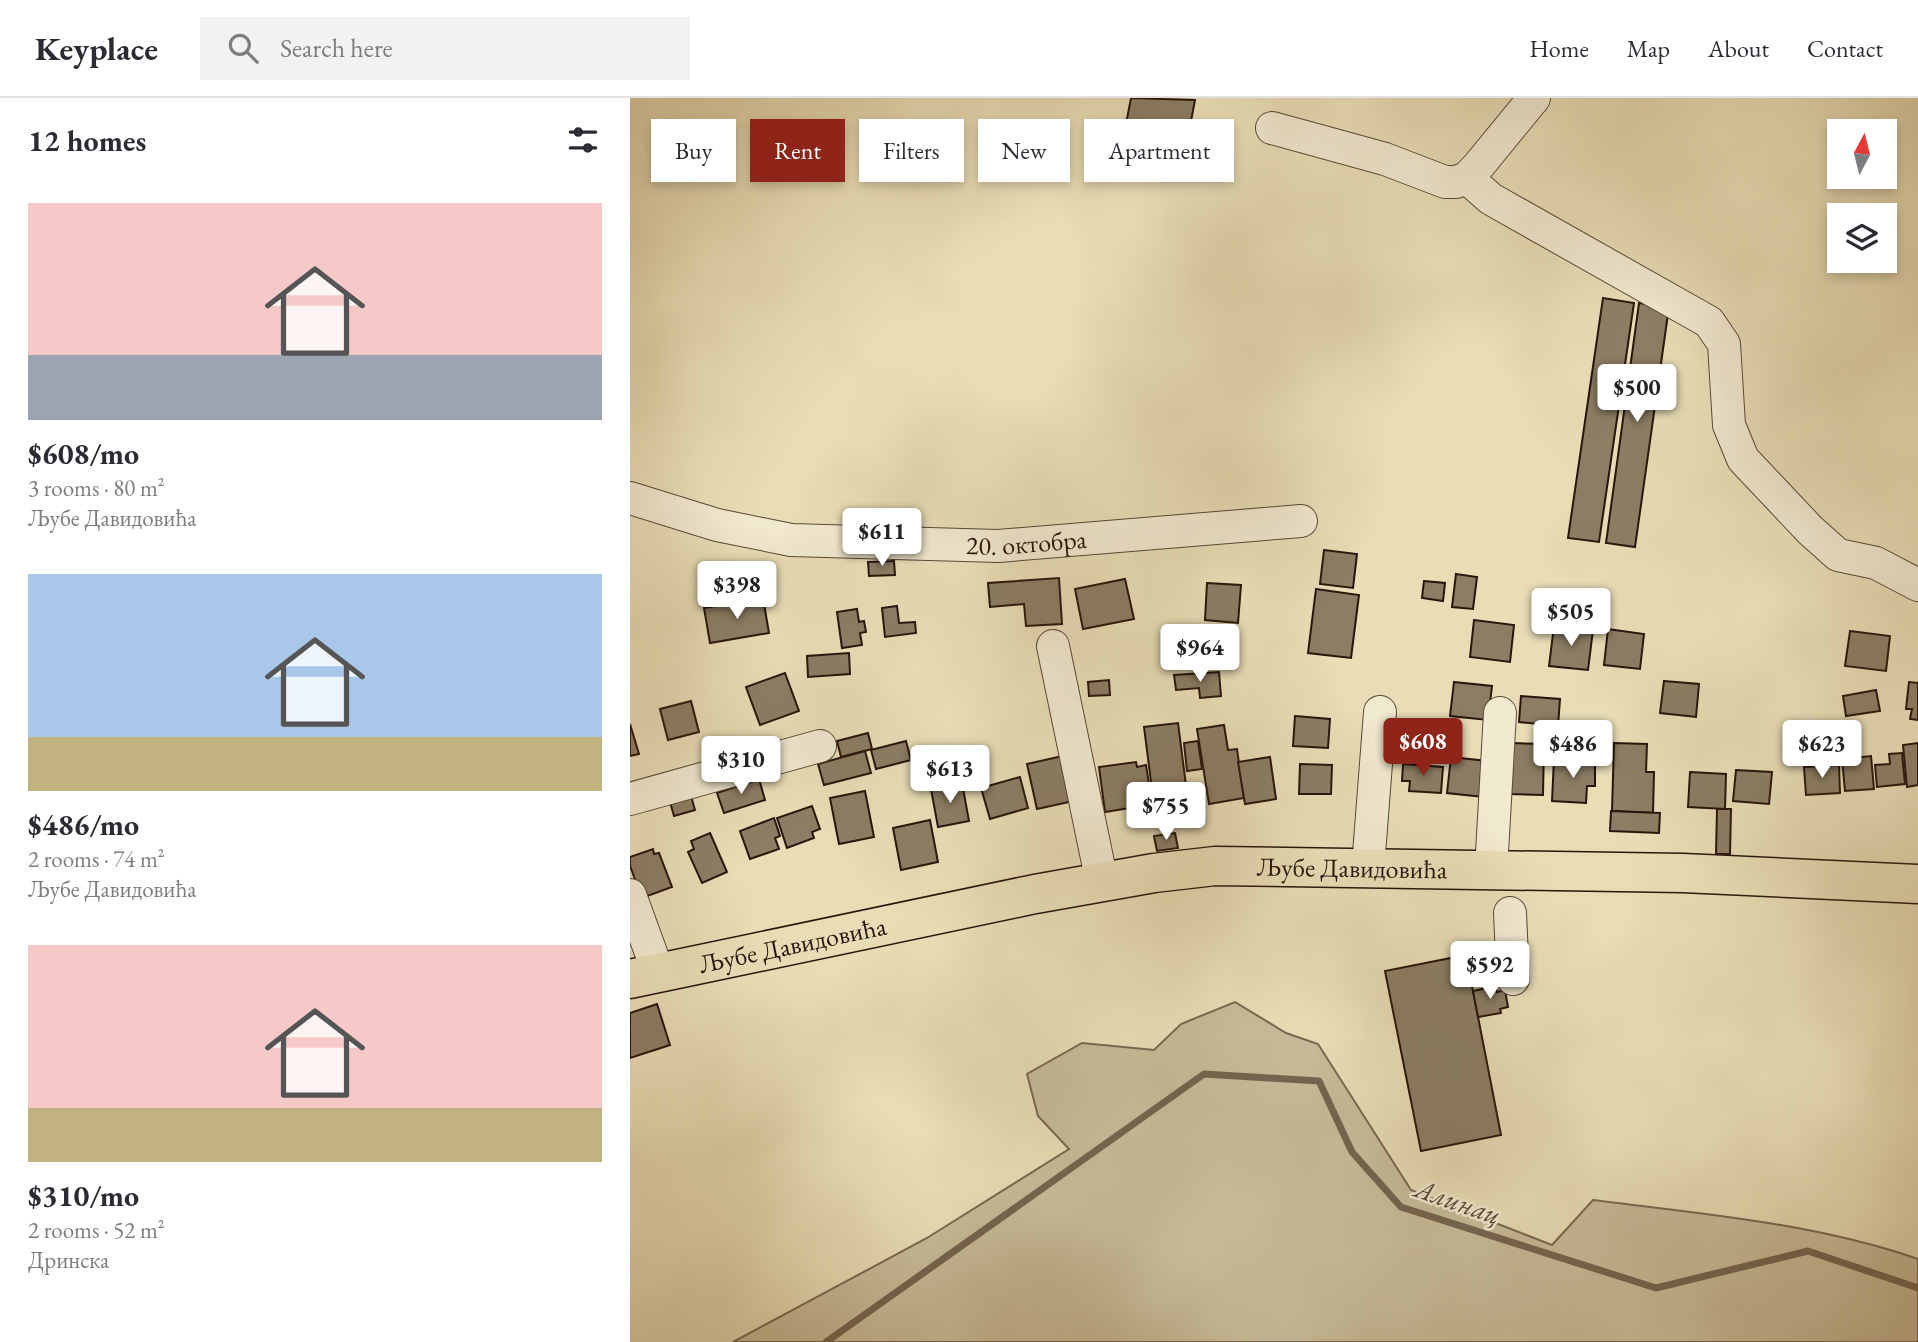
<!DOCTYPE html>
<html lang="en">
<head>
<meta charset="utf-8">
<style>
  :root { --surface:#fff; --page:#f2f2f3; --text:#2b2b33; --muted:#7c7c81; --line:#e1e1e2; --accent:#8f2418 }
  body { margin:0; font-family:"EB Garamond",serif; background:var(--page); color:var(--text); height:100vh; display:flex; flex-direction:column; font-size:26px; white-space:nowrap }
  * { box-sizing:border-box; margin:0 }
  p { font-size:23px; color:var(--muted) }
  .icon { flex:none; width:38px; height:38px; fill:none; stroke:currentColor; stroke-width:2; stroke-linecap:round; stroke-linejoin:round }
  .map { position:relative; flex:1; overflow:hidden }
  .panel { display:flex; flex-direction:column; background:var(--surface); width:630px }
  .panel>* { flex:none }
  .hud { position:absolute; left:21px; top:21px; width:665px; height:63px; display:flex; gap:14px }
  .needle { width:46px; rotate:7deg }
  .fabs { position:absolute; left:1197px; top:21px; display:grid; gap:14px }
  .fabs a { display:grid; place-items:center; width:70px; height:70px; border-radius:0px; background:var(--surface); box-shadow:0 4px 10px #0003; font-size:35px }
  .price { position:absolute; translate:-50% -60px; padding:0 16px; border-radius:7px; background:#fff; color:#222; font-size:23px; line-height:46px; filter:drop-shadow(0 2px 4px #0008) }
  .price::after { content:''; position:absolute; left:50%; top:42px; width:21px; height:16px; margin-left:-10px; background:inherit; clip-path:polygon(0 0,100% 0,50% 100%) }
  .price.current { background:var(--accent); color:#fff }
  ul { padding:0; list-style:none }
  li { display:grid; align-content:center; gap:14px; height:371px; padding:0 28px }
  li span { display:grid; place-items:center; height:217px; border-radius:0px; color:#555 }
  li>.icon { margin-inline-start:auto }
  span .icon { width:126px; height:126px; fill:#fffc; stroke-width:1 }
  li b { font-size:30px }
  h2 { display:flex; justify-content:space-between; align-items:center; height:84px; padding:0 28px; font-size:30px }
  .pill { padding:0 24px; border-radius:0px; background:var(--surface); box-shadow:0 4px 10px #0003; font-size:24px; line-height:63px }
  .pill.current { background:var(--accent); color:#fff }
  header { display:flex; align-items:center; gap:42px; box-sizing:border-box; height:98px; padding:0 35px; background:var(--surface); border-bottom:2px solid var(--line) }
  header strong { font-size:33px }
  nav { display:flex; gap:38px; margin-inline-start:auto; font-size:24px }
  .search { width:490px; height:63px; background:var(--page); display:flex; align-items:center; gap:18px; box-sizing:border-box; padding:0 24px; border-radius:0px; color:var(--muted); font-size:26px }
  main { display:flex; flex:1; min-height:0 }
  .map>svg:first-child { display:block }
  .green { fill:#c8bb99; stroke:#786852; stroke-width:2 }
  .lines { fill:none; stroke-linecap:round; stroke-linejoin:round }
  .stream { stroke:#74644f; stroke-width:7 }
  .building { fill:#8c7d64; stroke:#28150b; stroke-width:2 }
  .minor-casing { stroke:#584736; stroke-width:34 }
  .major-casing { stroke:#28150b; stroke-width:41 }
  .minor { stroke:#f1e9d0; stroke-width:32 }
  .major { stroke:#e9ddb6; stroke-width:38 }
  .labels { text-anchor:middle; stroke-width:5; stroke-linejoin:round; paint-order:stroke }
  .street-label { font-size:26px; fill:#28150b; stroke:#f1e9d0 }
  .water-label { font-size:28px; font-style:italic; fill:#5b4a38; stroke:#f1e9d0 }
</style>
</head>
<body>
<header>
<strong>Keyplace</strong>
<div class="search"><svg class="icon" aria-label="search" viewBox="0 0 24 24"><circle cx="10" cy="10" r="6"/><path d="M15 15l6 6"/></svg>Search here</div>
<nav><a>Home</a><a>Map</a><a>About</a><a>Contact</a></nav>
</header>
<main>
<section class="panel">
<h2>12 homes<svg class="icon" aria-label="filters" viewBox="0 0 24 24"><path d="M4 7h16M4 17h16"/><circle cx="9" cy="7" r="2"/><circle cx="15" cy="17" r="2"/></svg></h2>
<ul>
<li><span style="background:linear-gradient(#f6c9c9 70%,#9aa5b1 0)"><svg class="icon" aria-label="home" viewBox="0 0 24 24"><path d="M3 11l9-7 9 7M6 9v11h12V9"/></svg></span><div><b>$608/mo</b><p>3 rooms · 80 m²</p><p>Љубе Давидовића</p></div></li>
<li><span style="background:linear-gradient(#a9c7e8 75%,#c2b280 0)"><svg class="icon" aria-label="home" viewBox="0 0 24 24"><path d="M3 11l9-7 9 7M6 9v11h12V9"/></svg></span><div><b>$486/mo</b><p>2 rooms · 74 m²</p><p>Љубе Давидовића</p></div></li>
<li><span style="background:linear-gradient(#f6c9c9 75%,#c2b280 0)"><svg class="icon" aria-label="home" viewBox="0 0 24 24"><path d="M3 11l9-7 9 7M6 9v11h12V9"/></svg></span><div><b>$310/mo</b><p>2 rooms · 52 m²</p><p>Дринска</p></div></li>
</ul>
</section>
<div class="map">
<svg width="1288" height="1244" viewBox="0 0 1288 1244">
  <rect width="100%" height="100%" fill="#e9ddb6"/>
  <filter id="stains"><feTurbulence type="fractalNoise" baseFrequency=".00286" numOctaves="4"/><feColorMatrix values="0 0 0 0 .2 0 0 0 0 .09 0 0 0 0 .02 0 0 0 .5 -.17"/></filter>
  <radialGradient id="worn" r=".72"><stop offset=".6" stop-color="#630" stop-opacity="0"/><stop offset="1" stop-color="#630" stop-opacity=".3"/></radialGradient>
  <!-- green -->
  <path class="green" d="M605 904 656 935 688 946 781 1092 922 1147 963 1102C1072 1116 1184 1125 1288 1161V1244H103L297 1140 439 1051 408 1018 397 976 452 945 524 952 551 926Z"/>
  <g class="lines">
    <!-- stream -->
    <polyline class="stream" points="196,1244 574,976 689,983 722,1054 771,1109 1026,1190 1178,1153 1288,1190"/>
  </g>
  <!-- building -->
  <g class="building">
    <polygon points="501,0 565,2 558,39 496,26"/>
    <polygon points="973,200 1004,205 969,444 938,440"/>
    <polygon points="1009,205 1039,209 1005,449 976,445"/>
    <polygon points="694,452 727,456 723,490 690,486"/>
    <polygon points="264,463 265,477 239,478 238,464"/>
    <polygon points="826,476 847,479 843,511 822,509"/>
    <polygon points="429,480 432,526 396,528 394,506 360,509 358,485"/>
    <polygon points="495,481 504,521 453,531 445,491"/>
    <polygon points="794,483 815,485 813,503 792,500"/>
    <polygon points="577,485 611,487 608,525 575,522"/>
    <polygon points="686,491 729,497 721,560 678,555"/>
    <polygon points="133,500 139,535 80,545 74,510"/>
    <polygon points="267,508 269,525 285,524 286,535 255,539 252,510"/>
    <polygon points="227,511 229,524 234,523 236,534 230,535 232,547 212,550 207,514"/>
    <polygon points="844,522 884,527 880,564 840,559"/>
    <polygon points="924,528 963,532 958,572 919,568"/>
    <polygon points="978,531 1014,536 1010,571 974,567"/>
    <polygon points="1220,533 1260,538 1256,573 1215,568"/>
    <polygon points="219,555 220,576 178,579 177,558"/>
    <polygon points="589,574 591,598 570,600 569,590 546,592 544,577"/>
    <polygon points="155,575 169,613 130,627 116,589"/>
    <polygon points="479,582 480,597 459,598 458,584"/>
    <polygon points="1034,583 1069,586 1066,619 1030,615"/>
    <polygon points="824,584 862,588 858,622 820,618"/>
    <polygon points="1279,584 1288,585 1288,622 1280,621 1282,611 1276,611"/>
    <polygon points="1246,592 1250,613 1216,618 1213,598"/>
    <polygon points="891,598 930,601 928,628 889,624"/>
    <polygon points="61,603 69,634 38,642 30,611"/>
    <polygon points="665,618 700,621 698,650 663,648"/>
    <polygon points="548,625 558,703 524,707 514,629"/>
    <polygon points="0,626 9,656 0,658"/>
    <polygon points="594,627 598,652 607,651 614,700 579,706 567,631"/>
    <polygon points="782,630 805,632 804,654 780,652"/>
    <polygon points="238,635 242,651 211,659 207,643"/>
    <polygon points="276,643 281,662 246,671 241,652"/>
    <polygon points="568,643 572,671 557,673 554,645"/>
    <polygon points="880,645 914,646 913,697 879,696"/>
    <polygon points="984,645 1017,646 1016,674 1024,674 1023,715 982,713"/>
    <polygon points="1288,645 1288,687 1277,689 1273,647"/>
    <polygon points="235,653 241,675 194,687 188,666"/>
    <polygon points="1272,655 1275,686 1247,689 1245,667 1260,666 1259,656"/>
    <polygon points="437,657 448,702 407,711 397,666"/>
    <polygon points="1241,658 1244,691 1215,693 1212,661"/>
    <polygon points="640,659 646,701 615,706 608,664"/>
    <polygon points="821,659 857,663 853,699 817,695"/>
    <polygon points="924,661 965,662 965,688 957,688 956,705 922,703"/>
    <polygon points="506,664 507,669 516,667 520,692 510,693 512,708 475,714 469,669"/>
    <polygon points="670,666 702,667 701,696 669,696"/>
    <polygon points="773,666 813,669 811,695 779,693 780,683 772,683"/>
    <polygon points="1209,667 1210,695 1176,697 1174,669"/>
    <polygon points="1106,672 1142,674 1139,706 1103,703"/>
    <polygon points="1060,674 1096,676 1095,711 1058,709"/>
    <polygon points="390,679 398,710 360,721 351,690"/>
    <polygon points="129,681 135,702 94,715 87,695"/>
    <polygon points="332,685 339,723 308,729 301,691"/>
    <polygon points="235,693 244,739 209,746 200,700"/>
    <polygon points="61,698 65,712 44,718 40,704"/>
    <polygon points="182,708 190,731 182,734 184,740 157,750 147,720"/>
    <polygon points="1087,711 1101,711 1100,756 1086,756"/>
    <polygon points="981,713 1030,715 1029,735 980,733"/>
    <polygon points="144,720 150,738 145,740 149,751 120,761 110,733"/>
    <polygon points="300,722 308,764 271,772 263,730"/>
    <polygon points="80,735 97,774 72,785 58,754 64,751 61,743"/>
    <polygon points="545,735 548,750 527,753 524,738"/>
    <polygon points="23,751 24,756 29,755 42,789 12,800 0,768 0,759"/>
    <polygon points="836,857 871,1037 791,1053 755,873"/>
    <polygon points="866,888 867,894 875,892 878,909 870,911 871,915 848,919 843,893"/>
    <polygon points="27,906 40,947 0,960 0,915"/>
  </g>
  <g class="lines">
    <!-- minor casing -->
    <g class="minor-casing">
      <g id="minor">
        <polyline points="642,30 755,61 815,84 826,84 837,80 850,66 904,0"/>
        <polyline points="837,80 861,101 1079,224 1094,246 1099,327 1113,361 1180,432 1208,457 1246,465 1288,487"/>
        <path id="s1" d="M0 400 87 427 161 442 368 448 671 423"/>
        <polyline points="423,548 472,784"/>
        <polyline points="0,701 190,648"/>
        <polyline points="738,769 750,614"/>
        <polyline points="861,772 870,615"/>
        <polyline points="0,797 28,874"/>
        <polyline points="880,815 883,881"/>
      </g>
    </g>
    <!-- major casing -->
    <g class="major-casing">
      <g id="major">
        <path id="s2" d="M0 881 405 796 524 775 585 768 1053 775 1288 786"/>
      </g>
    </g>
    <!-- minor -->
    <use href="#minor" class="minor"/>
    <!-- major -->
    <use href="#major" class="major"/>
  </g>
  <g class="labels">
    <!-- street labels -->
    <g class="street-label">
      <text dy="9" stroke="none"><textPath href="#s1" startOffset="402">20. октобра</textPath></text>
      <text dy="9" stroke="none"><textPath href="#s2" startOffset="733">Љубе Давидовића</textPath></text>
      <text dy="9" stroke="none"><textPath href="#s2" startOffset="166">Љубе Давидовића</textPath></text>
    </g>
    <!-- water labels -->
    <g class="water-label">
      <text transform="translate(828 1103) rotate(19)" y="10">Алинац</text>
    </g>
  </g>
  <rect width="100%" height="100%" filter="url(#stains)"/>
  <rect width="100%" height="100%" fill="url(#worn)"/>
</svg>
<div class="fabs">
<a><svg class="needle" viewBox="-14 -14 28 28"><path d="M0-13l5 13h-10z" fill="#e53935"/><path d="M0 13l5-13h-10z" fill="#7c7c81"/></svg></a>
<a><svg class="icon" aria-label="layers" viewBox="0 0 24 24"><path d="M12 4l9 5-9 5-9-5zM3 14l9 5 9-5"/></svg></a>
</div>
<b class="price" style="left:1007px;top:326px">$500</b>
<b class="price" style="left:252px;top:470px">$611</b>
<b class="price" style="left:107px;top:523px">$398</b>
<b class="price" style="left:941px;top:550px">$505</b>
<b class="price" style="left:570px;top:586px">$964</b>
<b class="price current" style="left:793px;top:680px">$608</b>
<b class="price" style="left:943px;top:682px">$486</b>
<b class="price" style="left:1192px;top:682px">$623</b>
<b class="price" style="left:111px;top:698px">$310</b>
<b class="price" style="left:320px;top:707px">$613</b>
<b class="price" style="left:536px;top:744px">$755</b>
<b class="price" style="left:860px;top:903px">$592</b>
<div class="hud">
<a class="pill">Buy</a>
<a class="pill current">Rent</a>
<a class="pill">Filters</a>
<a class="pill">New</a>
<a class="pill">Apartment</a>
</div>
</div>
</main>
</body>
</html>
